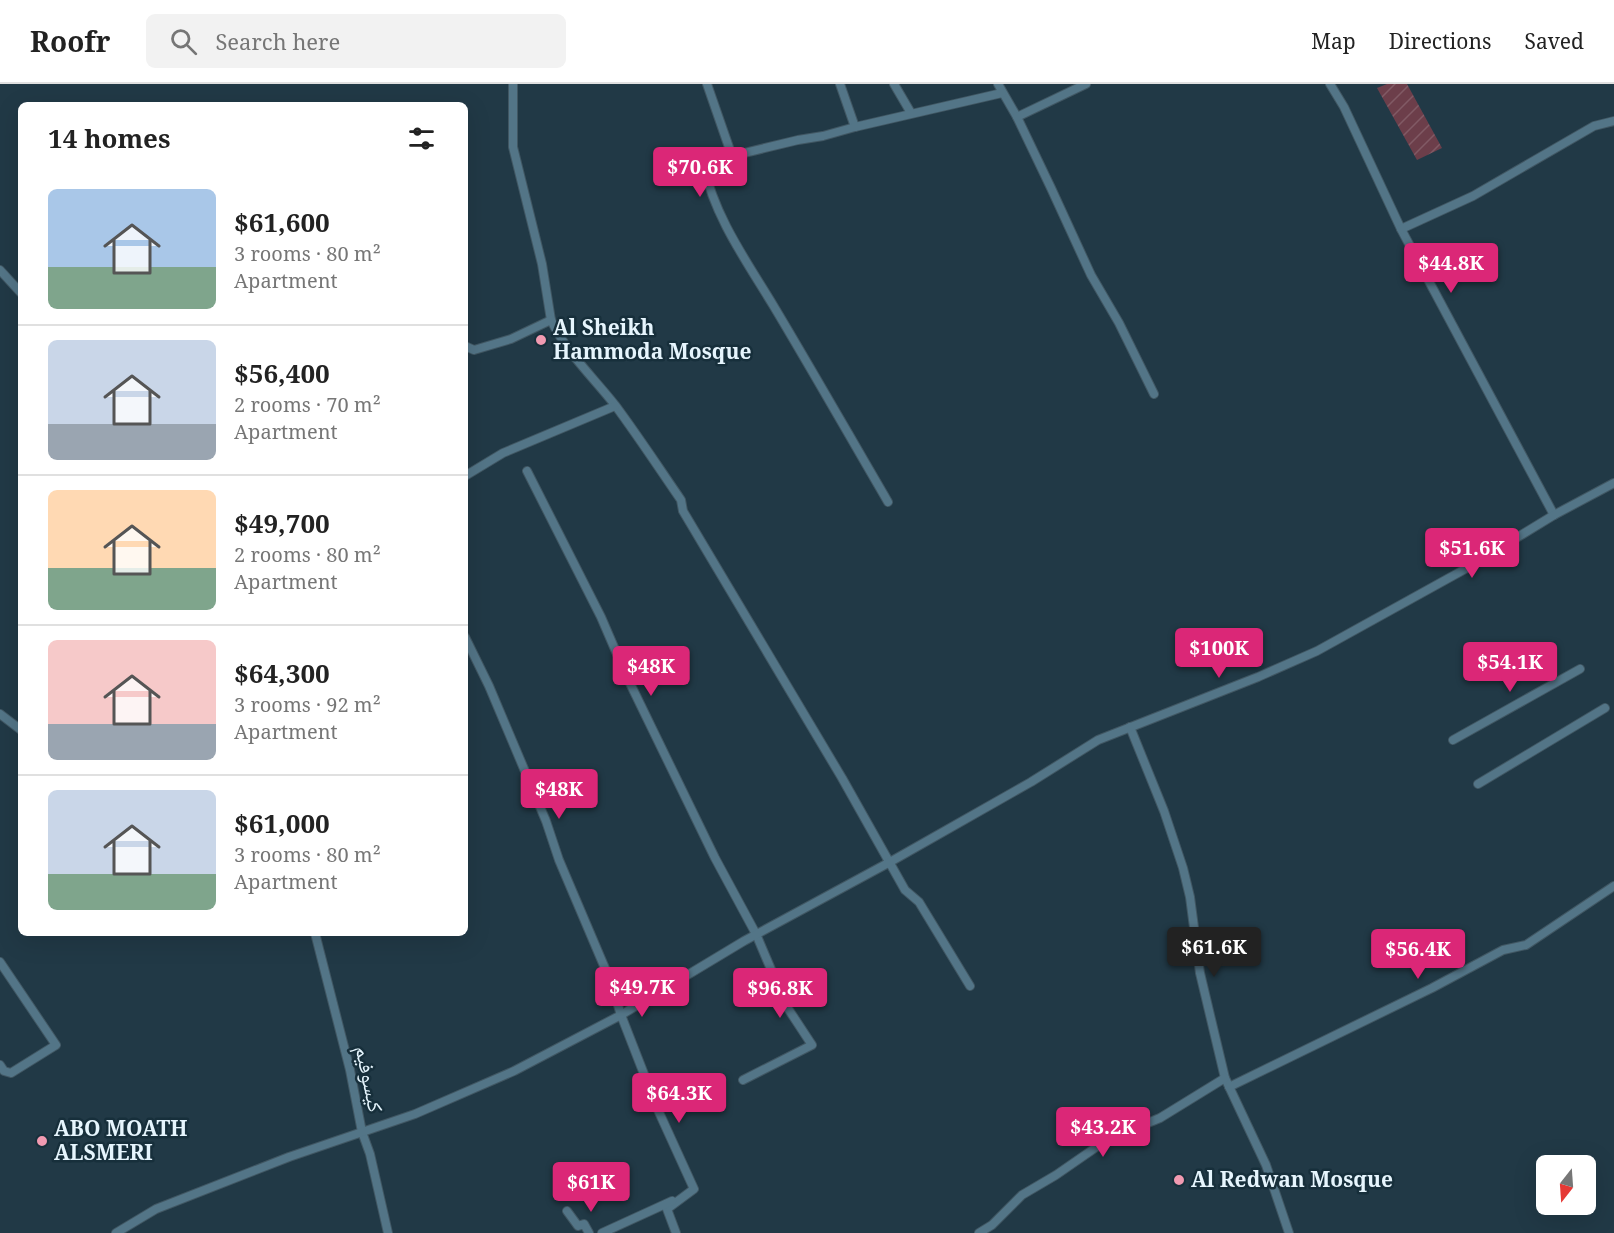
<!DOCTYPE html>
<html lang="en">
<head>
<meta charset="utf-8">
<style>
  :root { --surface:#fff; --page:#f2f2f2; --text:#222; --muted:#767676; --line:#e0e0e0; --accent:#db2777 }
  body { margin:0; font-family:"Noto Serif","Noto Naskh Arabic",serif; background:var(--page); color:var(--text); height:100vh; display:flex; flex-direction:column; font-size:22px; white-space:nowrap }
  * { box-sizing:border-box; margin:0 }
  p { font-size:20px; color:var(--muted) }
  .icon { flex:none; width:33px; height:33px; fill:none; stroke:currentColor; stroke-width:2; stroke-linecap:round; stroke-linejoin:round }
  .map { position:relative; flex:1; overflow:hidden }
  .side { position:absolute; left:18px; top:18px; width:450px; height:834px; display:flex; flex-direction:column; background:var(--surface); border-radius:9px; box-shadow:0 6px 24px #0002 }
  .side>* { flex:none }
  .needle { width:39px; rotate:197deg }
  .controls { position:absolute; left:1536px; top:1071px; display:grid; gap:12px }
  .controls a { display:grid; place-items:center; width:60px; height:60px; border-radius:9px; background:var(--surface); box-shadow:0 6px 24px #0002; font-size:30px }
  .price { position:absolute; translate:-50% -51px; padding:0 14px; border-radius:6px; background:var(--accent); color:#fff; font-size:20px; line-height:39px; filter:drop-shadow(0 2px 3px #0008) }
  .price::after { content:''; position:absolute; left:50%; top:36px; width:18px; height:14px; margin-left:-9px; background:inherit; clip-path:polygon(0 0,100% 0,50% 100%) }
  .price.current { background:#222; color:#fff }
  ul { padding:0; list-style:none }
  li { display:flex; align-items:center; gap:18px; height:150px; padding:0 30px }
  li+li { border-top:2px solid var(--line) }
  li span { display:grid; place-items:center; flex:none; width:168px; height:120px; border-radius:9px; color:#555 }
  li>.icon { margin-inline-start:auto }
  span .icon { width:72px; height:72px; fill:#fffc; stroke-width:1 }
  li b { font-size:26px }
  h2 { display:flex; justify-content:space-between; align-items:center; height:72px; padding:0 30px; font-size:26px }
  header { display:flex; align-items:center; gap:36px; box-sizing:border-box; height:84px; padding:0 30px; background:var(--surface); border-bottom:2px solid var(--line) }
  header strong { font-size:28px }
  nav { display:flex; gap:33px; margin-inline-start:auto; font-size:21px }
  .search { width:420px; height:54px; background:var(--page); display:flex; align-items:center; gap:15px; box-sizing:border-box; padding:0 21px; border-radius:9px; color:var(--muted); font-size:22px }
  .map>svg:first-child { display:block }
  .garden { fill:url(#garden-furrows) }
  .lines { fill:none; stroke-linecap:round; stroke-linejoin:round }
  .minor-casing { stroke:#415763; stroke-width:10 }
  .minor { stroke:#537587; stroke-width:8 }
  .poi-dot { fill:#f19ab1; stroke:#172f3b; stroke-width:2 }
  .labels { text-anchor:middle; stroke-width:5; stroke-linejoin:round; paint-order:stroke }
  .poi-label { font-size:21px; font-weight:bold; fill:#e6f5fd; stroke:#172f3b; text-anchor:start }
  .street-label { font-size:21px; fill:#e6f5fd; stroke:#172f3b }
</style>
</head>
<body>
<header>
<strong>Roofr</strong>
<div class="search"><svg class="icon" aria-label="search" viewBox="0 0 24 24"><circle cx="10" cy="10" r="6"/><path d="M15 15l6 6"/></svg>Search here</div>
<nav><a>Map</a><a>Directions</a><a>Saved</a></nav>
</header>
<div class="map">
<svg width="1614" height="1149" viewBox="0 0 1614 1149">
  <defs>
    <pattern id="garden-furrows" width="10" height="10" patternUnits="userSpaceOnUse" patternTransform="scale(1.5)"><rect width="10" height="10" fill="#6c3e4a"/><path d="M-1 1l2-2M0 10L10 0M9 11l2-2" fill="none" stroke="#815a65"/></pattern>
  </defs>
  <rect width="100%" height="100%" fill="#213946"/>
  <!-- garden -->
  <polygon class="garden" points="1387,0 1407,0 1442,64 1417,76 1377,4"/>
  <g class="lines">
    <!-- minor casing -->
    <g class="minor-casing">
      <g id="minor">
        <path d="M513 0V63L542 180 551 236C566 268 593 293 615 321 638 352 659 384 681 416L683 427 842 694 905 806 919 818 970 902"/>
        <polyline points="707,0 732,72"/>
        <polyline points="840,0 855,43"/>
        <polyline points="894,0 911,29"/>
        <polyline points="998,0 1017,33 1051,104 1091,191 1119,239 1154,310"/>
        <polyline points="1330,0 1344,23 1401,145 1554,431"/>
        <polyline points="1017,33 1086,0"/>
        <polyline points="1401,145 1473,112 1594,42 1614,37"/>
        <polyline points="0,186 21,209"/>
        <polyline points="465,262 474,266 511,255 551,236"/>
        <polyline points="527,387 601,533 626,591 715,774 756,850 787,923 812,961 743,996"/>
        <polyline points="465,392 503,369 615,322"/>
        <path d="M888 418C850 353 812 286 773 221 747 178 714 132 704 82L732 72 798 56 823 52 855 43 1002 9"/>
        <polyline points="465,553 489,602 546,737 559,776 610,896 621,931 658,1026 694,1105 667,1125 676,1149"/>
        <polyline points="0,630 21,646"/>
        <polyline points="1130,643 1164,727 1183,784 1190,813 1200,889 1225,994 1266,1081 1289,1149"/>
        <polyline points="1453,656 1580,585"/>
        <polyline points="1478,700 1605,624"/>
        <polyline points="315,849 350,986 362,1048 370,1070 388,1149"/>
        <polyline points="0,878 56,961 11,989 4,987 0,981"/>
        <polyline points="1229,1003 1432,904 1503,866 1526,861 1614,802"/>
        <polyline points="567,1127 578,1142 584,1140 589,1149"/>
        <polyline points="116,1149 156,1125 289,1073 415,1030 514,987 621,931 744,857 890,778 1031,698 1098,656 1258,593 1317,567 1467,484 1554,431 1614,399"/>
        <polyline points="602,1149 672,1117"/>
        <polyline points="979,1149 992,1141 1022,1111 1056,1091 1108,1055 1160,1034 1225,994"/>
      </g>
    </g>
    <!-- minor -->
    <use href="#minor" class="minor"/>
  </g>
  <!-- markers -->
  <g class="poi-dot">
    <circle cx="541" cy="256" r="6"/>
    <circle cx="42" cy="1057" r="6"/>
    <circle cx="1179" cy="1096" r="6"/>
  </g>
  <g class="labels">
    <!-- poi labels -->
    <g class="poi-label">
      <text x="553" y="251">Al Sheikh<tspan x="553" dy="24">Hammoda Mosque</tspan></text>
      <text x="54" y="1052">ABO MOATH<tspan x="54" dy="24">ALSMERI</tspan></text>
      <text x="1191" y="1103">Al Redwan Mosque</text>
    </g>
    <!-- street labels -->
    <g class="street-label">
      <text transform="translate(369 995) rotate(78)" y="7">كيسوفيم</text>
    </g>
  </g>
</svg>
<div class="controls">
<a><svg class="needle" viewBox="-14 -14 28 28"><path d="M0-13l5 13h-10z" fill="#e53935"/><path d="M0 13l5-13h-10z" fill="#767676"/></svg></a>
</div>
<b class="price" style="left:700px;top:114px">$70.6K</b>
<b class="price" style="left:1451px;top:210px">$44.8K</b>
<b class="price" style="left:1472px;top:495px">$51.6K</b>
<b class="price" style="left:1219px;top:595px">$100K</b>
<b class="price" style="left:1510px;top:609px">$54.1K</b>
<b class="price" style="left:651px;top:613px">$48K</b>
<b class="price" style="left:559px;top:736px">$48K</b>
<b class="price current" style="left:1214px;top:894px">$61.6K</b>
<b class="price" style="left:1418px;top:896px">$56.4K</b>
<b class="price" style="left:642px;top:934px">$49.7K</b>
<b class="price" style="left:780px;top:935px">$96.8K</b>
<b class="price" style="left:679px;top:1040px">$64.3K</b>
<b class="price" style="left:1103px;top:1074px">$43.2K</b>
<b class="price" style="left:591px;top:1129px">$61K</b>
<section class="side">
<h2>14 homes<svg class="icon" aria-label="filters" viewBox="0 0 24 24"><path d="M4 7h16M4 17h16"/><circle cx="9" cy="7" r="2"/><circle cx="15" cy="17" r="2"/></svg></h2>
<ul>
<li><span style="background:linear-gradient(#a9c7e8 65%,#7fa58c 0)"><svg class="icon" aria-label="home" viewBox="0 0 24 24"><path d="M3 11l9-7 9 7M6 9v11h12V9"/></svg></span><div><b>$61,600</b><p>3 rooms · 80 m²</p><p>Apartment</p></div></li>
<li><span style="background:linear-gradient(#c9d6e8 70%,#9aa5b1 0)"><svg class="icon" aria-label="home" viewBox="0 0 24 24"><path d="M3 11l9-7 9 7M6 9v11h12V9"/></svg></span><div><b>$56,400</b><p>2 rooms · 70 m²</p><p>Apartment</p></div></li>
<li><span style="background:linear-gradient(#ffd9b3 65%,#7fa58c 0)"><svg class="icon" aria-label="home" viewBox="0 0 24 24"><path d="M3 11l9-7 9 7M6 9v11h12V9"/></svg></span><div><b>$49,700</b><p>2 rooms · 80 m²</p><p>Apartment</p></div></li>
<li><span style="background:linear-gradient(#f6c9c9 70%,#9aa5b1 0)"><svg class="icon" aria-label="home" viewBox="0 0 24 24"><path d="M3 11l9-7 9 7M6 9v11h12V9"/></svg></span><div><b>$64,300</b><p>3 rooms · 92 m²</p><p>Apartment</p></div></li>
<li><span style="background:linear-gradient(#c9d6e8 70%,#7fa58c 0)"><svg class="icon" aria-label="home" viewBox="0 0 24 24"><path d="M3 11l9-7 9 7M6 9v11h12V9"/></svg></span><div><b>$61,000</b><p>3 rooms · 80 m²</p><p>Apartment</p></div></li>
</ul>
</section>
</div>
</body>
</html>
